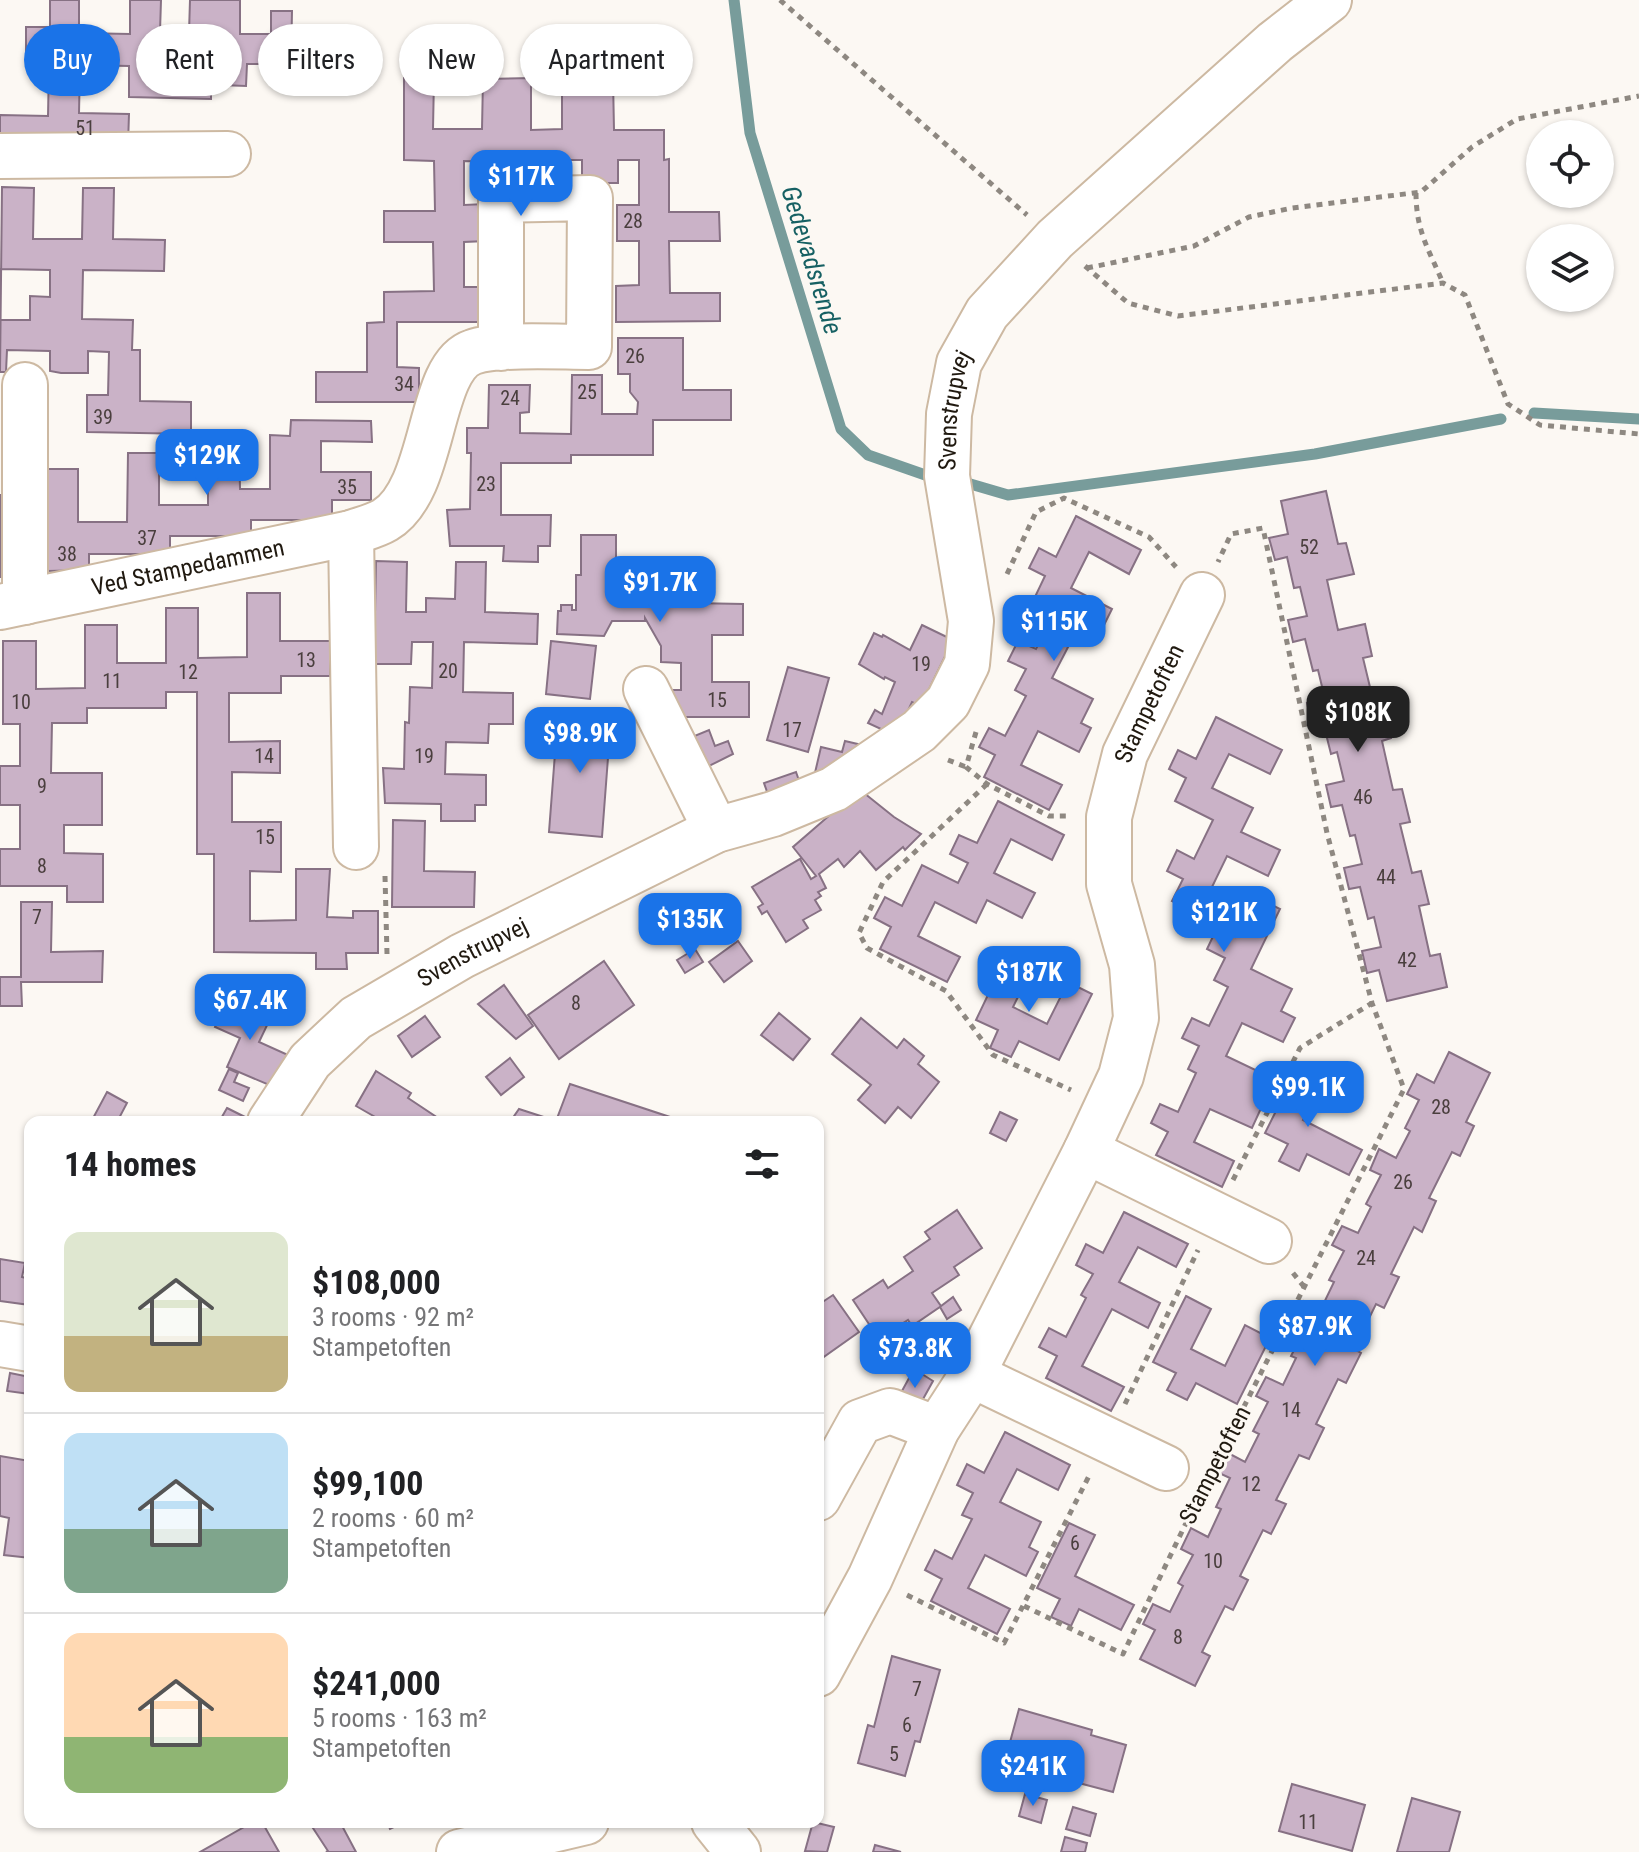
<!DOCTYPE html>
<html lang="en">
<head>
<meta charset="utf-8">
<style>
  :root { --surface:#fff; --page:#f6f6f6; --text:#202124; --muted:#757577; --line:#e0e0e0; --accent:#1a73e8 }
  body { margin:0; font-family:"Roboto Condensed",sans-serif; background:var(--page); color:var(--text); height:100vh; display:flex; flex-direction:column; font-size:30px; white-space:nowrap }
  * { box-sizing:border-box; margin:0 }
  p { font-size:26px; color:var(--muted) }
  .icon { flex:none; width:44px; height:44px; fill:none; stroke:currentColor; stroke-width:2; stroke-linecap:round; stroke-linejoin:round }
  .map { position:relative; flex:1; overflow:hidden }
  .side { position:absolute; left:24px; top:1116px; width:800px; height:712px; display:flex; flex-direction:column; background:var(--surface); border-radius:16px; box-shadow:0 2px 6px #0004 }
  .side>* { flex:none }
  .guide { position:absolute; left:24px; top:24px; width:800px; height:72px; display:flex; gap:16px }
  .fabs { position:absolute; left:1526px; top:120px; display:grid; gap:16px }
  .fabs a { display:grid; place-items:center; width:88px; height:88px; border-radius:50%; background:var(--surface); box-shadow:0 2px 6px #0004; font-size:40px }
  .price { position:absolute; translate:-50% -68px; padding:0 18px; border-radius:16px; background:var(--accent); color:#fff; font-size:26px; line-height:52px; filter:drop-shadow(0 2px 4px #0008) }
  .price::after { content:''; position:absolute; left:50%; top:48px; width:24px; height:18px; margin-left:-12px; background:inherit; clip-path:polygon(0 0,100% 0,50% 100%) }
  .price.active { background:#222; color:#fff }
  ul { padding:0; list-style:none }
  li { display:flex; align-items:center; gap:24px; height:200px; padding:0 40px }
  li+li { border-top:2px solid var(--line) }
  li span { display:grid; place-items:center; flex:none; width:224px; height:160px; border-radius:16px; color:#555 }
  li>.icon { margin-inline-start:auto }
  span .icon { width:96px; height:96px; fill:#fffc; stroke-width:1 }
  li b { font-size:34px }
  h2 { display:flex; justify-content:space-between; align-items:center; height:96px; padding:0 40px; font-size:34px }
  .chip { padding:0 28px; border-radius:36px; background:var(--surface); box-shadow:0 2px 6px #0004; font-size:28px; line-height:72px }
  .chip.active { background:var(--accent); color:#fff }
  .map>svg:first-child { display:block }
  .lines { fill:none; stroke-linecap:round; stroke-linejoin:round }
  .stream { stroke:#789c9b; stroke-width:11 }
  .building { fill:#cab2c7; stroke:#877184; stroke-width:2; fill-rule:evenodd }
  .minor-casing { stroke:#cdb9a2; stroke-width:48 }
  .path { stroke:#8e8881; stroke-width:5; stroke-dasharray:6 6; stroke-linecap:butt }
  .minor { stroke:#fff; stroke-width:44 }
  .labels { text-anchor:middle; stroke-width:6; stroke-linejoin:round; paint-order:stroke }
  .number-label { font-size:20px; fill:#4a3f3e }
  .street-label { font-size:24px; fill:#201910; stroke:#fcf8f3 }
  .water-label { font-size:26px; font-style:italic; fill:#166063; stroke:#fcf8f3 }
</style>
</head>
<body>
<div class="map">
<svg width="1639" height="1852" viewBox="0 0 1639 1852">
  <rect width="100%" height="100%" fill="#fcf8f3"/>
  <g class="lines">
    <!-- stream -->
    <g class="stream">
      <polyline points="734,0 750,133 841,429 868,455 931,477"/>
      <polyline points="1534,413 1639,419"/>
      <polyline points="967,483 1008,495 1315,454 1501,419"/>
    </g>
  </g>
  <!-- building -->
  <g class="building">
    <polygon points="50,0 79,0 79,33 130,34 130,0 161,0 160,32 189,33 190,0 240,0 240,34 271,34 271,11 292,11 291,64 247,64 246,86 220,85 219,83 211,82 211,99 129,97 129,66 80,65 79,113 129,114 128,145 0,142 0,115 48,116 49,64 27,64 26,52 26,27 50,27"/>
    <polygon points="404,78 434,78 433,129 482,129 483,79 531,78 531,130 562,129 562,88 582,89 582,79 613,79 614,130 664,130 664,160 669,159 669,212 719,212 720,241 669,241 670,293 720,293 720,321 616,322 616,286 639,285 639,241 617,241 617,205 639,205 639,160 618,160 618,183 582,183 582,160 537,160 537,181 502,181 502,162 464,161 464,205 485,204 486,241 464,242 464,287 488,287 483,322 397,322 397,367 419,368 419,402 316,402 316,372 367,372 367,323 384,322 384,292 434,291 433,242 384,242 384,211 435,211 434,161 404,160"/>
    <path d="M2 187 34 188 33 239H82L83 188H114L113 239 165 240 164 271 83 270 82 319 133 320 132 350H140V401L191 402V434L87 432V395H108L109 352 88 351V373H61L50 371V351L7 350 6 372H0ZM1 269 50 270V297L30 296V320H0Z"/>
    <polygon points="618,338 683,338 683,390 731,390 731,420 653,420 653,455 571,455 571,463 501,463 501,515 551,515 550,546 538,546 538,562 503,561 504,546 450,546 447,510 470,509 471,453 467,453 467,428 488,428 489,385 530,385 529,412 520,413 520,433 571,434 572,375 602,375 602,414 637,414 638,402 630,392 630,374 618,374"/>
    <polygon points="291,420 371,421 372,442 321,441 321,472 371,472 371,500 332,500 332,520 251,520 251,536 170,536 170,554 89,554 89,570 47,571 47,469 78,469 78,522 127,522 128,453 159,453 159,505 208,505 208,438 239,438 240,489 270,489 270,435 290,436"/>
    <polygon points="1326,491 1338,544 1346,543 1354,574 1327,580 1338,630 1365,624 1372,656 1363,658 1375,708 1384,706 1391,738 1382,741 1393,790 1402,789 1410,822 1400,824 1412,873 1421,871 1429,904 1419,906 1430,956 1440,954 1447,987 1387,1001 1379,970 1367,973 1362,951 1381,947 1374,917 1368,919 1360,887 1349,889 1344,868 1362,864 1355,835 1350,836 1342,805 1331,807 1326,785 1344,781 1337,752 1331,754 1323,722 1312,725 1307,703 1325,699 1318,670 1313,671 1305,639 1293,642 1288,620 1307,616 1300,587 1294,588 1287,557 1275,560 1269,538 1288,534 1281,501"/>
    <polygon points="0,495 3,495 2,577 0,577"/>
    <polygon points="1076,516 1141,550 1129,574 1089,552 1071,588 1112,609 1100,633 1081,622 1052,678 1093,699 1081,723 1091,728 1079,752 1038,731 1021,765 1062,785 1049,810 984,777 995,755 979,747 989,728 1005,736 1026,696 1015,690 1026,669 1008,661 1018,641 1036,649 1056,609 1034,599 1045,576 1029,568 1039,548 1056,557"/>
    <polygon points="581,535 616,535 616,587 645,587 645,567 661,567 661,564 692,564 692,603 743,604 743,635 712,635 712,682 749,682 749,717 682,717 668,690 681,690 681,663 661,662 661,646 645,618 645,621 612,621 604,636 557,634 558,611 561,611 561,605 572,605 572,610 576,610 576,575 581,575"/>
    <polygon points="376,561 407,562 406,612 426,612 426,598 455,599 456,562 486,562 485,612 538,614 537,644 464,642 463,692 513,693 513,724 489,724 488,743 446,742 445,774 486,775 486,805 475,805 475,821 441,821 441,804 385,803 383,768 404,769 405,722 409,723 410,687 432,688 433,642 412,642 411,664 374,664"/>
    <polygon points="247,593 280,593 280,641 330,641 330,676 281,676 281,693 229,693 229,742 280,741 280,773 232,772 232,822 281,822 281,872 250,871 250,921 296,920 296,869 330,869 327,917 353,918 353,911 378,911 378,953 346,953 347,969 316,969 316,953 214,952 214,854 197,854 197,692 166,692 166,708 87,708 87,723 52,723 51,773 102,773 102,825 64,825 64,853 103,854 103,902 67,902 67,886 0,886 0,849 20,849 20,805 0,805 0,766 20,766 20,724 3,724 3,641 36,641 36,689 85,688 85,625 117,625 117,663 166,663 166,608 198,608 198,658 247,657"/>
    <polygon points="922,625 953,640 921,706 912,702 896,736 868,723 875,710 882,714 895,682 885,677 884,679 859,664 874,633 882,637 883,635 910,650"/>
    <polygon points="551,641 596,646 590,699 546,694"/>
    <polygon points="788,667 829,678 808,752 767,740"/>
    <polygon points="558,714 611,718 602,837 549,832"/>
    <polygon points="1216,717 1282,750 1270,774 1229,754 1212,788 1253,808 1241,832 1280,850 1268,876 1227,856 1211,889 1249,907 1254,896 1280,909 1251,969 1292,989 1281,1011 1295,1018 1283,1042 1242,1023 1226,1056 1268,1076 1256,1101 1263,1104 1252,1128 1210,1109 1194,1142 1234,1161 1222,1187 1156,1155 1168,1132 1151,1123 1160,1104 1178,1112 1196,1073 1188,1069 1199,1046 1182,1038 1192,1018 1209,1026 1228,987 1214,980 1225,958 1207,949 1217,928 1235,937 1237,933 1172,901 1183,879 1167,871 1177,850 1194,859 1213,820 1175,801 1186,778 1169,769 1178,750 1196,759"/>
    <polygon points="709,730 715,746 728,741 733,754 705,768 692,737"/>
    <polygon points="845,741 862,745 814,777 821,747 842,752"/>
    <polygon points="796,772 803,792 771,803 764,783"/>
    <polygon points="864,793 894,817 921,834 905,850 903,847 876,870 860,851 844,867 838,859 819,874 826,888 818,892 821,896 815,900 821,910 803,920 808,928 786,942 767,911 762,914 758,907 763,904 752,887 800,859 811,879 816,876 793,847 831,814"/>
    <polygon points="998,801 1064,835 1052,860 1011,839 994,873 1035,893 1022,918 987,900 976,923 935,902 918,936 960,957 947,982 880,949 891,927 874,918 885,897 902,906 922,865 958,883 968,863 950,854 959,835 977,843"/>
    <polygon points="393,820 425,821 424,871 475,872 474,907 392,907"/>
    <polygon points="21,902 52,902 51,952 103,951 102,982 21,982 22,1006 0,1006 0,977 21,977"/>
    <polygon points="738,941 752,961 724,982 709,962"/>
    <polygon points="695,949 703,962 685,973 677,960"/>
    <polygon points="1008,953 1033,966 1013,1007 1047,1024 1068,982 1092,994 1059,1060 1019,1041 1011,1057 990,1048 998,1030 976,1020"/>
    <polygon points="604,961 634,1005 559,1059 528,1015"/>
    <polygon points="504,985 533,1026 516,1039 478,1004"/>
    <polygon points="230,993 249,997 247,1009 270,1019 259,1042 288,1055 274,1087 227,1067 240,1038 215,1027"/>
    <polygon points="779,1013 810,1039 793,1060 761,1035"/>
    <polygon points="425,1016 440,1037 412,1057 398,1036"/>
    <polygon points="861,1018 897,1048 904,1039 924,1056 918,1064 939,1082 911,1118 898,1107 885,1123 858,1100 871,1085 832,1054"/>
    <polygon points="1449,1052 1490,1073 1466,1122 1474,1126 1460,1156 1452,1152 1429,1198 1436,1201 1422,1232 1414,1227 1391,1274 1399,1277 1384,1308 1376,1304 1354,1349 1361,1353 1346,1383 1338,1379 1316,1424 1324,1428 1309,1459 1299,1455 1276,1500 1286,1504 1271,1534 1263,1530 1240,1576 1248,1580 1233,1610 1225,1606 1202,1652 1210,1656 1195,1686 1140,1659 1155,1630 1143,1624 1153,1604 1170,1612 1183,1586 1178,1583 1193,1555 1181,1549 1191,1528 1208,1537 1221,1509 1216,1507 1230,1478 1219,1473 1228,1453 1245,1462 1259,1434 1253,1431 1268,1402 1256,1396 1266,1377 1283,1385 1296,1358 1291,1356 1306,1327 1294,1321 1304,1301 1321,1309 1334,1282 1329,1280 1344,1251 1332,1245 1342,1226 1358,1233 1371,1207 1366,1204 1381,1175 1370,1170 1379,1149 1396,1158 1410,1131 1405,1128 1419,1100 1407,1094 1417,1074 1434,1083"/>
    <polygon points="510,1058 524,1077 501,1095 486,1077"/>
    <polygon points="1298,1067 1323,1080 1303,1120 1362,1150 1349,1175 1307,1154 1299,1171 1279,1161 1288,1144 1265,1133"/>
    <polygon points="229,1069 238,1073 234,1082 249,1088 243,1101 219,1090"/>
    <polygon points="376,1071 411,1093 408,1098 444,1122 384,1122 356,1106"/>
    <polygon points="570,1084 676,1119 675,1122 510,1122 519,1109 556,1121"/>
    <polygon points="107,1092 127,1103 117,1122 91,1122"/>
    <polygon points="227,1108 255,1122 219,1122"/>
    <polygon points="1000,1112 1017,1120 1006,1141 990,1133"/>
    <polygon points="957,1210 982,1248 954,1267 959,1275 932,1293 941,1306 953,1297 961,1310 947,1319 940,1307 912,1326 908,1320 879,1339 853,1300 883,1280 888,1288 913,1271 904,1257 930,1239 925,1232"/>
    <polygon points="1124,1212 1188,1244 1176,1267 1138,1247 1119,1282 1160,1303 1148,1328 1112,1309 1082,1366 1124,1387 1111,1411 1046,1378 1057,1356 1039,1347 1049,1328 1066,1337 1086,1298 1081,1295 1093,1274 1076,1265 1086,1244 1103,1253"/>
    <polygon points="0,1259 25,1263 22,1277 30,1279 30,1305 0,1301"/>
    <polygon points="833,1295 859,1332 818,1361 818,1305"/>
    <polygon points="1186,1296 1211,1309 1191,1349 1225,1366 1245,1325 1270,1338 1237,1404 1196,1383 1187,1400 1167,1390 1176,1373 1153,1362"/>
    <polygon points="914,1369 933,1381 917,1410 897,1400"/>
    <polygon points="10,1373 30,1377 30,1394 7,1391"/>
    <polygon points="1005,1432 1070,1465 1058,1490 1017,1469 1000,1502 1041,1522 1029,1547 1038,1552 1026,1576 985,1555 968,1588 1010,1609 997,1634 931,1601 942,1579 925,1570 935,1550 952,1559 972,1519 962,1515 973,1493 957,1485 967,1464 984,1473"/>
    <polygon points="0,1456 30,1461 30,1558 4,1555 9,1518 0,1516"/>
    <polygon points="1069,1523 1095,1535 1075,1576 1134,1605 1121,1630 1079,1609 1071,1626 1051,1617 1060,1599 1037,1588"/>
    <polygon points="892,1656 940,1670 920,1742 915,1741 905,1776 858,1763 868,1725 874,1727"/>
    <polygon points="1019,1709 1092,1730 1091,1735 1126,1745 1113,1792 1075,1782 1077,1776 1006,1757"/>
    <polygon points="1292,1784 1365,1805 1352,1851 1279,1831"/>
    <polygon points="1025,1794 1047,1800 1041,1823 1019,1816"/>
    <polygon points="1412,1798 1460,1812 1449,1852 1397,1852"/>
    <polygon points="1073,1807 1096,1814 1090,1836 1066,1829"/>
    <polygon points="253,1822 262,1822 279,1852 200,1852"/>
    <polygon points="309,1822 340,1822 356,1852 326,1852 328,1851"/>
    <polygon points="387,1822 404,1822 390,1829"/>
    <polygon points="813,1822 834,1827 827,1852 805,1851"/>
    <polygon points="1065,1837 1087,1843 1085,1852 1061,1852"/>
    <polygon points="875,1845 901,1852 873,1852"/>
  </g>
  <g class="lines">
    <!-- minor casing -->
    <g class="minor-casing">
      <g id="minor">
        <polyline points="0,156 228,154"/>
        <polyline points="25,385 25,602"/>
        <polyline points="351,533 356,847"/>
        <path id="s1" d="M0 607 351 533C362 529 375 526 385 520 437 489 427 367 473 352 498 343 559 347 589 347L590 198 501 200V348"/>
        <polyline points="646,689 716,830"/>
        <path id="s2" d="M270 1122 310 1061 356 1018 462 956 716 830 773 814 834 789 919 731 948 702 967 664 971 621 947 476 949 414 959 363 987 313 1055 239 1275 42 1329 0"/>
        <polyline points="1086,1151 1269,1241"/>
        <polyline points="0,1344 30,1349"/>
        <polyline points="972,1375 1166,1468"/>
        <polyline points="818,1498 860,1422 890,1411 937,1429"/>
        <path id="s3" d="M818 1674 870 1578 937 1429 972 1375 1086 1151 1121 1076 1136 1018 1132 965 1109 884V817L1125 754 1202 595"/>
        <polyline points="714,1822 738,1852"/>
        <polyline points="459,1852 586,1822"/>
      </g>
    </g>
    <!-- path -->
    <g class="path">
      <polyline points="780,0 1027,215"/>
      <path d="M1416 193C1416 231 1429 250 1443 283"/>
      <polyline points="1085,266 1128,303 1178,316 1443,283 1465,295 1508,404 1540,425 1639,434"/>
      <polyline points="1087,268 1194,246 1249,217 1292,208 1421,192 1472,147 1517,119 1639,96"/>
      <polyline points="1007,574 1036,512 1064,498 1149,537 1176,567"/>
      <polyline points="976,732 966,767 987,784 1049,816 1070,816"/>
      <polyline points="948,760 966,767"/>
      <polyline points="987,784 883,882 859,933 867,948 946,991 993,1055 1071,1090"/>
      <polyline points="385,876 387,954"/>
      <polyline points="1233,1180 1300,1048 1372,1003"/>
      <polyline points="1293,1273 1305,1288"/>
      <polyline points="1125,1404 1198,1250"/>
      <polyline points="1206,1482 1404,1089 1372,1003 1327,833 1263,528 1231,534 1218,562"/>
      <polyline points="907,1595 1004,1643 1090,1474"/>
      <polyline points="1024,1606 1123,1654 1200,1494"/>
    </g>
    <!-- minor -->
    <use href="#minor" class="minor"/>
  </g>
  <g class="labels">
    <!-- number labels -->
    <g class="number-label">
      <text x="85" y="135">51</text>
      <text x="633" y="228">28</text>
      <text x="635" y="363">26</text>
      <text x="404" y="391">34</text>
      <text x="587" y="399">25</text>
      <text x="510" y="405">24</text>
      <text x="103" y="424">39</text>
      <text x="486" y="491">23</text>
      <text x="347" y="494">35</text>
      <text x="147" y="545">37</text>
      <text x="1309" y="554">52</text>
      <text x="67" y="561">38</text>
      <text x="306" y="667">13</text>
      <text x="921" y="671">19</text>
      <text x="448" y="678">20</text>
      <text x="188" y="679">12</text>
      <text x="112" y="688">11</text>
      <text x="717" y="707">15</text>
      <text x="21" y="709">10</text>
      <text x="792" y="737">17</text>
      <text x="264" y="763">14</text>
      <text x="424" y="763">19</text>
      <text x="42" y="793">9</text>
      <text x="1363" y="804">46</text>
      <text x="265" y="844">15</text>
      <text x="42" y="873">8</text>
      <text x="1386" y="884">44</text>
      <text x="37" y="924">7</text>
      <text x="1407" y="967">42</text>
      <text x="576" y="1010">8</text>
      <text x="1441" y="1114">28</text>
      <text x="1403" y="1189">26</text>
      <text x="1366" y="1265">24</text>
      <text x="1291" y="1417">14</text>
      <text x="1251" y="1491">12</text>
      <text x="1075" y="1550">6</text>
      <text x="1213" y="1568">10</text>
      <text x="1178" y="1644">8</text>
      <text x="917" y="1696">7</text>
      <text x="907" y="1732">6</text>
      <text x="894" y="1761">5</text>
      <text x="1308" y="1829">11</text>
    </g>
    <!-- street labels -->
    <g class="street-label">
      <text dy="8" stroke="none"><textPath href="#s2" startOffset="1110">Svenstrupvej</textPath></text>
      <text dy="8" stroke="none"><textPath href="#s1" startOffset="192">Ved Stampedammen</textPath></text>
      <text dy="8" stroke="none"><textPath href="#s3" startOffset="1056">Stampetoften</textPath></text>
      <text dy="8" stroke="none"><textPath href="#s2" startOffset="270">Svenstrupvej</textPath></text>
      <text transform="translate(1215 1465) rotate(-63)" y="8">Stampetoften</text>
    </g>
    <!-- water labels -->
    <g class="water-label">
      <text transform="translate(812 260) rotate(73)" y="9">Gedevadsrende</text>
    </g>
  </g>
</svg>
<div class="fabs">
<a><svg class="icon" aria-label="locate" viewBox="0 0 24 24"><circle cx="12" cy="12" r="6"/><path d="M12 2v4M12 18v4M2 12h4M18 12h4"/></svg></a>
<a><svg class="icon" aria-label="layers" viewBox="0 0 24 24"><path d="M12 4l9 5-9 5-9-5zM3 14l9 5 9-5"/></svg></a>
</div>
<b class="price" style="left:521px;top:218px">$117K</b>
<b class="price" style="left:207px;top:497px">$129K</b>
<b class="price" style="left:660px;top:624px">$91.7K</b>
<b class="price" style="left:1054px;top:663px">$115K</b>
<b class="price active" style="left:1358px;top:754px">$108K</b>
<b class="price" style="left:580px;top:775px">$98.9K</b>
<b class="price" style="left:1224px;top:954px">$121K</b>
<b class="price" style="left:690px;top:961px">$135K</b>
<b class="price" style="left:1029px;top:1014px">$187K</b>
<b class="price" style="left:250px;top:1042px">$67.4K</b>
<b class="price" style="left:1308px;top:1129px">$99.1K</b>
<b class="price" style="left:1315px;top:1368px">$87.9K</b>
<b class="price" style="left:915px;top:1390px">$73.8K</b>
<b class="price" style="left:1033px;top:1808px">$241K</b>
<div class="guide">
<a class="chip active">Buy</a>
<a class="chip">Rent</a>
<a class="chip">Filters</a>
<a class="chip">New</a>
<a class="chip">Apartment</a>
</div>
<section class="side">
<h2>14 homes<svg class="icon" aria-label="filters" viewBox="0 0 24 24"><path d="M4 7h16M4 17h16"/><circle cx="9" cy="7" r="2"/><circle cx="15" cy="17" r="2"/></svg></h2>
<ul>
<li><span style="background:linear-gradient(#dfe7d0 65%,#c2b280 0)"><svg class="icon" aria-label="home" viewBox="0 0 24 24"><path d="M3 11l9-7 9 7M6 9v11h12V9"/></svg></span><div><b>$108,000</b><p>3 rooms · 92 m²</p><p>Stampetoften</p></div></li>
<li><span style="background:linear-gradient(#bfe0f5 60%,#7fa58c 0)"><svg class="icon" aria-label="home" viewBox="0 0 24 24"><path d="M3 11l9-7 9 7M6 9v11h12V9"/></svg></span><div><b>$99,100</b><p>2 rooms · 60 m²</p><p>Stampetoften</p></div></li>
<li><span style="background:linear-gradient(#ffd9b3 65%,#8fb573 0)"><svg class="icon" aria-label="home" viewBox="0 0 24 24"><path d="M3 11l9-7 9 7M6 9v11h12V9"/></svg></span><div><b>$241,000</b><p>5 rooms · 163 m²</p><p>Stampetoften</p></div></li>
</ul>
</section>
</div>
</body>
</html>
